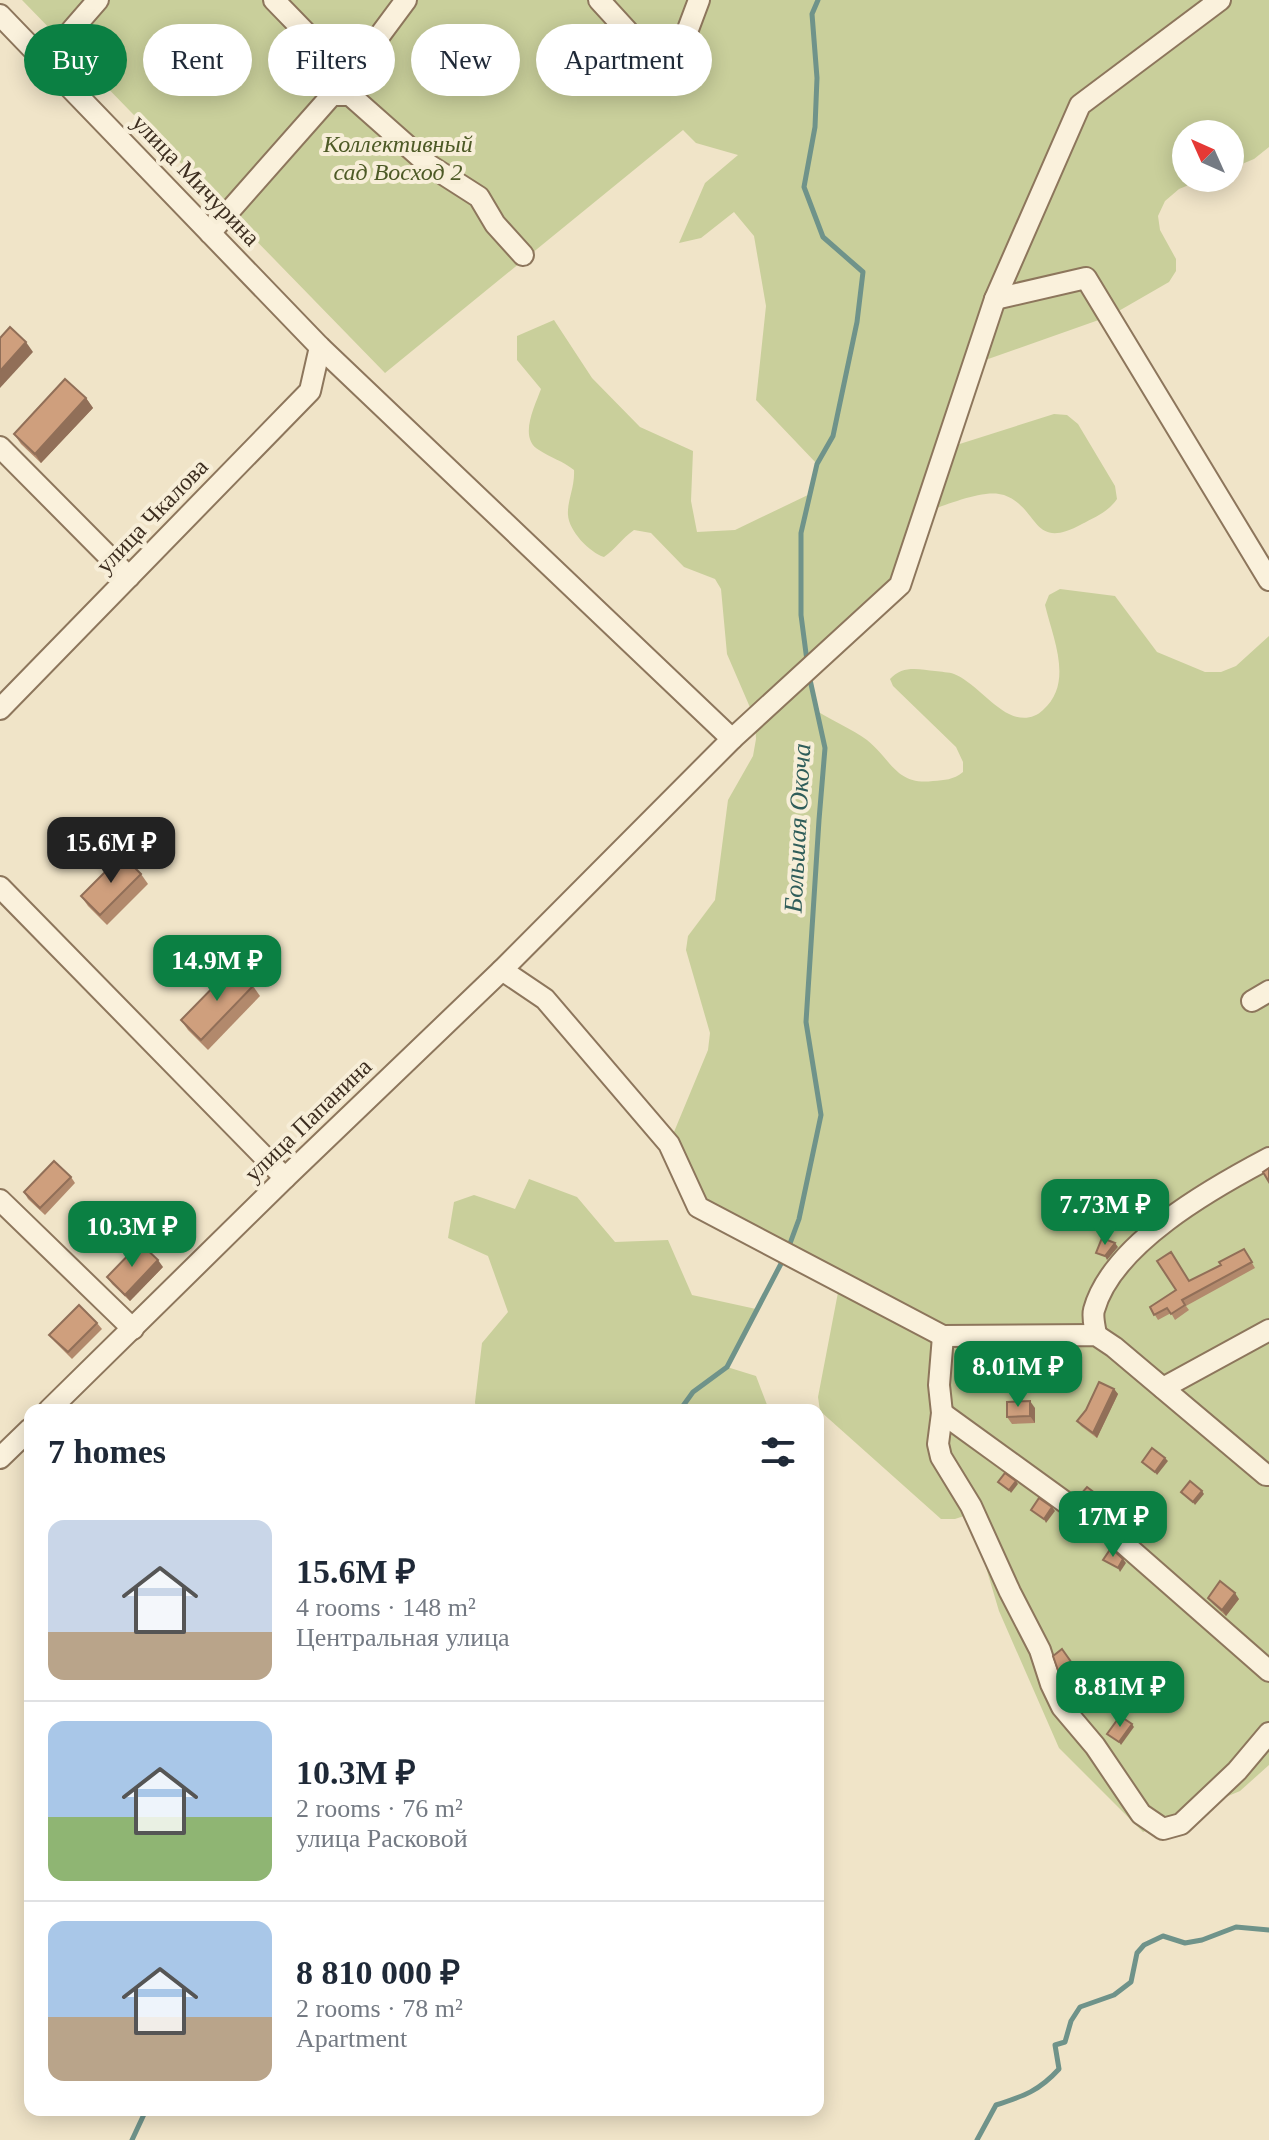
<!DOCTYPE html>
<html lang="en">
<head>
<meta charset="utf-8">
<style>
  :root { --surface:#fff; --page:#f6f6f7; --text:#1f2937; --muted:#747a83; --line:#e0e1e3; --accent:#0b8043 }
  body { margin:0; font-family:"Times New Roman",serif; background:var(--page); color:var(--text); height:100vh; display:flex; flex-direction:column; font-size:30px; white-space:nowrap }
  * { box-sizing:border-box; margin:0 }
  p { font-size:26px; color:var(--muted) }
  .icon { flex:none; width:44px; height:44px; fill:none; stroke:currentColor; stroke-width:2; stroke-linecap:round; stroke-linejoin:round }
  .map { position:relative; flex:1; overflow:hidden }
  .sheet { position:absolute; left:24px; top:1404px; width:800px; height:712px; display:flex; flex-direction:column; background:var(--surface); border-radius:16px; box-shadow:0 4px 20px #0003 }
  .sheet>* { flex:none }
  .guide { position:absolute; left:24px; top:24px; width:800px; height:72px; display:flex; gap:16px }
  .needle { width:52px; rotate:315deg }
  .tools { position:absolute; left:1172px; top:120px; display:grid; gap:16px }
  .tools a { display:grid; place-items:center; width:72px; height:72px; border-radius:50%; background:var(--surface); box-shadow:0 4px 20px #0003; font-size:40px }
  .price { position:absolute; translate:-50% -68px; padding:0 18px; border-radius:16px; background:var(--accent); color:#fff; font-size:26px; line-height:52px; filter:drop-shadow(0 2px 4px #0008) }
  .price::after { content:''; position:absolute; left:50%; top:48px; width:24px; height:18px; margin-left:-12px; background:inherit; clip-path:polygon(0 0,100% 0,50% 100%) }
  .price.current { background:#222; color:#fff }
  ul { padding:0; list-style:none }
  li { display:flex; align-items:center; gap:24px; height:200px; padding:0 24px }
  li+li { border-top:2px solid var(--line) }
  li span { display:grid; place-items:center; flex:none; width:224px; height:160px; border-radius:16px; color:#555 }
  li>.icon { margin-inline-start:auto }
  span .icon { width:96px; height:96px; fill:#fffc; stroke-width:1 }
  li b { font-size:34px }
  h2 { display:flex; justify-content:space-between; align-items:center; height:96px; padding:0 24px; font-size:34px }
  .tag { padding:0 28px; border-radius:36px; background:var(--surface); box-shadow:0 4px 20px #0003; font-size:28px; line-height:72px }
  .tag.current { background:var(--accent); color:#fff }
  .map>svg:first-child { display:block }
  .green { fill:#c9cf9b }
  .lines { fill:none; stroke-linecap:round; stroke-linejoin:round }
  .stream { stroke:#6f938a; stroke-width:5 }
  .minor-casing { stroke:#8d765c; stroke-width:24 }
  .minor { stroke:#faf1dc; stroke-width:20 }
  .wall { fill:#b2896c }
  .shaded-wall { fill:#916f58 }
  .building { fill:#cf9f7d; stroke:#916f58; stroke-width:2 }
  .labels { text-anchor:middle; stroke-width:8; stroke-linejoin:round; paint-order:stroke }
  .park-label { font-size:24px; font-style:italic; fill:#4d5a26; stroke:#f7eed8 }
  .street-label { font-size:24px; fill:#3d2e20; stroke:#f7eed8 }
  .water-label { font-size:26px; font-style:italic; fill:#2f5d5a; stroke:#f7eed8 }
</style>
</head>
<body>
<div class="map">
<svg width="1269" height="2140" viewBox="0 0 1269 2140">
  <rect width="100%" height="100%" fill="#f0e4c8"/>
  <!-- green -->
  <g class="green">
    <path d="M22 0H1269V147L1254 159 1230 169V134H1186V178H1206L1179 189 1165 201 1158 216 1160 230 1176 259V271L1169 282 1110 316 974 364 947 448 1054 414 1067 415 1078 424 1115 486 1117 499C1108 512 1095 517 1082 524 1031 552 1040 508 1004 495 984 488 944 506 925 512L900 585 808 670 817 711C833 721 852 729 867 740 891 759 896 786 933 781 945 780 953 780 963 772V762L956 747 893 686 890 679C902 665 919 669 935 671 941 672 949 672 954 674 972 681 991 705 1009 714 1021 720 1034 719 1043 710 1074 683 1053 639 1045 605L1049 595 1060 589 1115 596 1157 652 1205 672H1221L1236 666 1269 636V1765L1240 1791 1143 1832 1059 1748 999 1611 970 1514 955 1519H941L820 1411 818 1397 840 1282 698 1207 669 1144 708 1050 710 1033 686 950 688 936 715 900 728 800 753 756 756 739 755 719 727 654 721 589 715 579 684 567 651 533 634 530C622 538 616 549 604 557 589 552 569 531 568 515 567 501 575 487 574 470 563 461 551 458 539 450 518 438 535 406 541 389L517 360V336L554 320 592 378 640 427 693 451 691 501 697 532 735 530 810 494 817 464 756 400 766 306 754 236 734 212 701 238 679 243 705 183 738 155 696 143 683 130 385 373Z"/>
    <polygon points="529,1179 577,1197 615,1242 668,1240 692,1295 756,1309 727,1367 756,1376 769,1410 476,1410 475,1402 482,1343 508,1312 488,1256 448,1238 454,1202 474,1195 515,1209"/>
  </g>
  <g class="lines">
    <!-- stream -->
    <g class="stream">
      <polyline points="807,661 801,615 801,533 817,464 833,436 857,322 863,272 823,237 804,187 815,127 817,78 812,14 818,0"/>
      <polyline points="788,1249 799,1219 821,1115 806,1022 819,820 825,748 809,675"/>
      <polyline points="680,1410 693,1392 727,1367 784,1258"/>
      <polyline points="132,2140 146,2110"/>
      <path d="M977 2140 996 2105C1024 2096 1039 2091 1059 2069L1055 2045 1065 2042 1071 2021 1080 2007 1114 1995 1131 1982 1137 1953 1144 1945 1163 1936 1185 1943 1202 1940 1236 1927 1269 1930"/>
    </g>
    <!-- minor casing -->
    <g class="minor-casing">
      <g id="minor">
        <polyline points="274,0 339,67 342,84"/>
        <polyline points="599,0 631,35 663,52 684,40 699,0"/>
        <polyline points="0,15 320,347 732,739 502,970 285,1178 49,1410"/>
        <polyline points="45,61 98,0"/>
        <polyline points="332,95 350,95 429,165 479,197 495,224 523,255"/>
        <polyline points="210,233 354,70 406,0"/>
        <polyline points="995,299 1086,278 1269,580"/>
        <polyline points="0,447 129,577"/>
        <polyline points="0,709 310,391 320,347"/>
        <polyline points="732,739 900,585 995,299 1080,105 1220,0"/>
        <polyline points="0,887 285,1178"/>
        <polyline points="502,970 545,999 669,1144 698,1207 943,1336 1096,1335 1114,1347 1266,1475 1269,1475"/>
        <polyline points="1252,1001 1269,991"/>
        <polyline points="0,1200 133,1329"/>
        <path d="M1096 1335C1095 1327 1092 1317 1094 1310 1112 1244 1212 1188 1269 1158"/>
        <polyline points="943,1336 939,1385 942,1413 938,1444 941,1457 971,1506 1010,1592 1040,1650 1051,1684 1062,1707 1095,1746 1141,1814 1163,1829 1181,1824 1237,1771 1269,1733"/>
        <polyline points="1163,1388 1269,1330"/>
        <polyline points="942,1413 1087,1518 1106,1528 1269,1671"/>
        <polyline points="0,1458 30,1429"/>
      </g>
    </g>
    <!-- minor -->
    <use href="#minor" class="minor"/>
  </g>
  <!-- wall -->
  <g class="wall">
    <polygon points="86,398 93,408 41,463 21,444 14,434"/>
    <polygon points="141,874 148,884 107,925 88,906 81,896"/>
    <polygon points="253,986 260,996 208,1050 188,1030 181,1020"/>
    <polygon points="71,1177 75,1183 45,1215 28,1199 24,1192"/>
    <polygon points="1244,1249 1255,1268 1186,1306 1189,1310 1175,1320 1171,1313 1158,1320 1150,1307 1190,1281 1221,1265"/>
    <polygon points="163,1267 130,1301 112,1284 107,1277"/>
    <polygon points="97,1323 102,1329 72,1359 54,1341 49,1335"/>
    <polygon points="1114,1389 1118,1394 1097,1438 1081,1426 1077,1421 1086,1410"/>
    <polygon points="1035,1408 1035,1423 1012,1424 1007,1417"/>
    <polygon points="1208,1598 1239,1599 1226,1616 1213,1604"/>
    <polygon points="1062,1649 1079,1672 1077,1674 1099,1694 1085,1713 1070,1695 1072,1692"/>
  </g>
  <!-- shaded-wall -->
  <g class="shaded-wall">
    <polygon points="26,342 33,352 0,388 0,371"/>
    <polygon points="86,398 93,408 41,463 35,454"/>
    <polygon points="1115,1243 1118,1247 1107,1260 1105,1256"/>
    <polygon points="158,1260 163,1267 130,1301 125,1295"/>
    <polygon points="1114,1389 1118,1394 1097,1438 1093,1433"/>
    <polygon points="1030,1401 1035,1408 1035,1423 1030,1416"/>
    <polygon points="1165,1458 1168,1461 1157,1475 1155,1472"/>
    <polygon points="1016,1481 1018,1484 1011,1493 1009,1490"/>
    <polygon points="1202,1491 1204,1494 1195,1505 1193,1502"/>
    <polygon points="1100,1497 1102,1501 1096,1508 1094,1505"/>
    <polygon points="1052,1507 1055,1511 1046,1523 1044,1519"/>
    <polygon points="1123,1559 1126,1563 1120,1572 1118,1568"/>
    <polygon points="1235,1593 1239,1599 1226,1616 1222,1610"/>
    <polygon points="1094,1687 1099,1694 1085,1713 1080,1706"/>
    <polygon points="1132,1724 1134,1727 1121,1745 1119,1742"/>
  </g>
  <!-- building -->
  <g class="building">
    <polygon points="10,327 26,342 0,371 0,338"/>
    <polygon points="65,379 86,398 35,454 14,434"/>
    <polygon points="122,855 141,874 100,915 81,896"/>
    <polygon points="233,967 253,986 201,1040 181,1020"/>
    <polygon points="54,1161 71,1177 40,1208 24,1192"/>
    <polygon points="1269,1168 1269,1182 1263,1172"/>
    <polygon points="1102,1238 1115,1243 1105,1256 1096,1253"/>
    <polygon points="140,1243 158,1260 125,1295 107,1277"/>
    <polygon points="1244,1249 1252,1262 1182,1300 1185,1305 1171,1314 1167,1308 1154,1315 1150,1307 1176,1290 1157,1261 1171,1252 1189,1281 1221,1265 1219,1262"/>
    <polygon points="79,1305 97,1323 68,1352 49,1335"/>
    <polygon points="1099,1382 1114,1389 1093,1433 1077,1421 1086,1410"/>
    <polygon points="1030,1401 1030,1416 1007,1417 1007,1402"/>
    <polygon points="1152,1448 1165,1458 1155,1472 1142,1462"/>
    <polygon points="1005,1473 1016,1481 1009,1490 998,1482"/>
    <polygon points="1190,1481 1202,1491 1193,1502 1181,1492"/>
    <polygon points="1087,1487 1100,1497 1094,1505 1080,1495"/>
    <polygon points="1039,1498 1052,1507 1044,1519 1031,1510"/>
    <polygon points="1111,1548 1123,1559 1118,1568 1103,1560"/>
    <polygon points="1220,1581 1235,1593 1222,1610 1208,1598"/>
    <polygon points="1062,1649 1074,1666 1070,1669 1094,1687 1080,1706 1070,1695 1072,1692 1060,1676 1053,1656"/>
    <polygon points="1120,1716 1132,1724 1119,1742 1107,1734"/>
  </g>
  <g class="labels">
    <!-- park labels -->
    <g class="park-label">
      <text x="398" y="152">Коллективный<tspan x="398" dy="28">сад Восход 2</tspan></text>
    </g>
    <!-- street labels -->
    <g class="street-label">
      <text transform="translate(196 180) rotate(46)" y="8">улица Мичурина</text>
      <text transform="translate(152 516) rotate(-46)" y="8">улица Чкалова</text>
      <text transform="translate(308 1120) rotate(-44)" y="8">улица Папанина</text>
    </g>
    <!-- water labels -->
    <g class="water-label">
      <text transform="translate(797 828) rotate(-87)" y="9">Большая Окоча</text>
    </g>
  </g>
</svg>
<div class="tools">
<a><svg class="needle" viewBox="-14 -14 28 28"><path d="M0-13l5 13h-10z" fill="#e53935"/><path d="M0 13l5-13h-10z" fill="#747a83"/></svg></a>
</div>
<b class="price current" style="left:111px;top:885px">15.6M ₽</b>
<b class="price" style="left:217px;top:1003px">14.9M ₽</b>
<b class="price" style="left:1105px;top:1247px">7.73M ₽</b>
<b class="price" style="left:132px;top:1269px">10.3M ₽</b>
<b class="price" style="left:1018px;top:1409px">8.01M ₽</b>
<b class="price" style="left:1113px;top:1559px">17M ₽</b>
<b class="price" style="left:1120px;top:1729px">8.81M ₽</b>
<div class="guide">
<a class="tag current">Buy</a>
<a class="tag">Rent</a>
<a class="tag">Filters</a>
<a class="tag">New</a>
<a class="tag">Apartment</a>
</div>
<section class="sheet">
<h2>7 homes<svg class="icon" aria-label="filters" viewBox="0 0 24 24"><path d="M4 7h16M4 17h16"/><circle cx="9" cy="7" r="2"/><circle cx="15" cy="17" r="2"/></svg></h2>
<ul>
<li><span style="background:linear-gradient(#c9d6e8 70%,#b9a48a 0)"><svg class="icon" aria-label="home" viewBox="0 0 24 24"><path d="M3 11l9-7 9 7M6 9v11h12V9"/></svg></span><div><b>15.6M ₽</b><p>4 rooms · 148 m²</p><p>Центральная улица</p></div></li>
<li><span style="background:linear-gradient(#a9c7e8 60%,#8fb573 0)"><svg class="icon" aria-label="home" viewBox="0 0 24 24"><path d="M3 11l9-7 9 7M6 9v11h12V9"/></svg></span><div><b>10.3M ₽</b><p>2 rooms · 76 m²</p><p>улица Расковой</p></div></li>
<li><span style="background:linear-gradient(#a9c7e8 60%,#b9a48a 0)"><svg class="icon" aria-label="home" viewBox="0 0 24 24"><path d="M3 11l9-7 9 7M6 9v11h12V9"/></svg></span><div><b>8 810 000 ₽</b><p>2 rooms · 78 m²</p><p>Apartment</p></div></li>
</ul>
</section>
</div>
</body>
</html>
